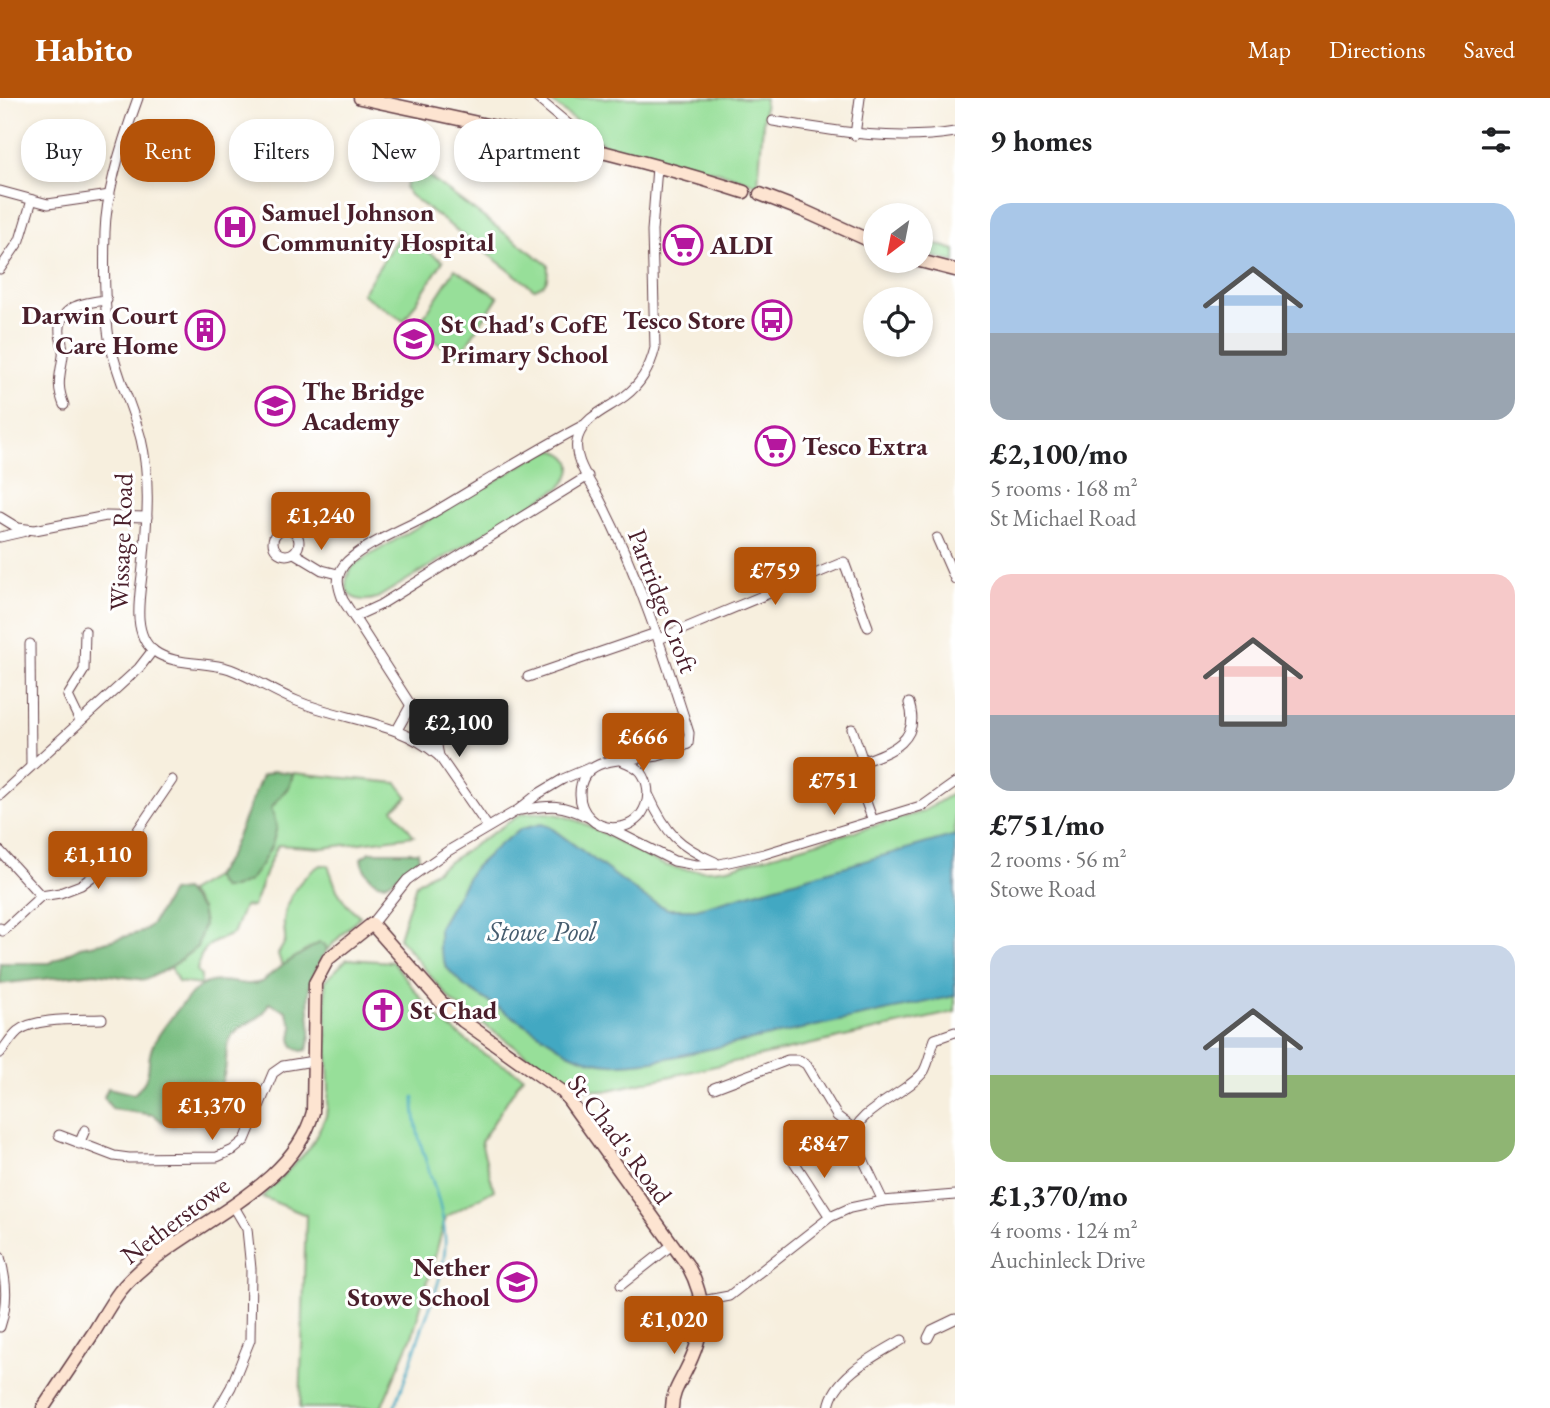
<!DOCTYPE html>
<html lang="en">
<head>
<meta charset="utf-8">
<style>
  :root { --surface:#fff; --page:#f6f6f6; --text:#202124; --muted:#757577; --accent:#b45309 }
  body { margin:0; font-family:"EB Garamond",serif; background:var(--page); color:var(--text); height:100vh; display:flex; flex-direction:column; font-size:26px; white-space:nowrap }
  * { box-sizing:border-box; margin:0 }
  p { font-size:23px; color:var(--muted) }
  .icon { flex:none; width:38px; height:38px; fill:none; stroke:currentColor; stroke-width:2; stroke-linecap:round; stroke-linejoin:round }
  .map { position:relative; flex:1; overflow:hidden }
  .details { display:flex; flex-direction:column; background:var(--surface); width:595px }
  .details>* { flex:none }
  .top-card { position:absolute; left:21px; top:21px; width:665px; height:63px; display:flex; gap:14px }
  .needle { width:46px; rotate:212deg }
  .buttons { position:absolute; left:863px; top:105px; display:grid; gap:14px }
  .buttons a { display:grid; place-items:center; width:70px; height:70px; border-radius:50%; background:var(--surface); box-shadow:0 4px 10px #0003; font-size:35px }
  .price { position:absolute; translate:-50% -60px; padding:0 16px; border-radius:7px; background:var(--accent); color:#fff; font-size:23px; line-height:46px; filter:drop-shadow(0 2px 4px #0008) }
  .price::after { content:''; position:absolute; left:50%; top:42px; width:21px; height:16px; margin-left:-10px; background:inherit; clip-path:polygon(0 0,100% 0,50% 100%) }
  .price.on { background:#222; color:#fff }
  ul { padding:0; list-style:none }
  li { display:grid; align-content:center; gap:14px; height:371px; padding:0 35px }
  li span { display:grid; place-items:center; height:217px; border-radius:21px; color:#555 }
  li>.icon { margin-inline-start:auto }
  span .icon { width:126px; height:126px; fill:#fffc; stroke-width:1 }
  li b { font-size:30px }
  h2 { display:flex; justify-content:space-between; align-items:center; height:84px; padding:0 35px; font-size:30px }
  .chip { padding:0 24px; border-radius:28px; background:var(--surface); box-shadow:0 4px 10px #0003; font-size:24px; line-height:63px }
  .chip.on { background:var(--accent); color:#fff }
  header { display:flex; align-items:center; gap:42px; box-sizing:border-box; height:98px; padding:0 35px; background:var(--accent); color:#fff }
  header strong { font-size:33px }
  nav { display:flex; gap:38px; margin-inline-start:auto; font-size:24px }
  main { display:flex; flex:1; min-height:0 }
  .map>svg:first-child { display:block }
  .green { fill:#97df99; stroke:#707f62; stroke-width:2 }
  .forest { fill:#79be81; stroke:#626e56; stroke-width:2 }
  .water { fill:#42a8c2; stroke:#466476; stroke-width:2 }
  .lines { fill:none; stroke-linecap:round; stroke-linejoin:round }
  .stream { stroke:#42a8c2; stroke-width:2.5 }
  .street-casing { stroke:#643e46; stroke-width:11 }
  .secondary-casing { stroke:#643e46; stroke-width:15 }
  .street { stroke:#fff; stroke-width:9 }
  .secondary { stroke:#fde4d1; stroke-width:12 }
  .labels { text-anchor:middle; stroke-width:6; stroke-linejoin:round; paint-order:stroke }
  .poi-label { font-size:26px; font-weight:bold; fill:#4a1f2b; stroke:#fff; text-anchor:start }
  .street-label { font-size:26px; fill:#4a1f2b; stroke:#fff }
  .water-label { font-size:28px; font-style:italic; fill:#465d6f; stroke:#fff }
</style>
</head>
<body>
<header>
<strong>Habito</strong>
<nav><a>Map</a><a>Directions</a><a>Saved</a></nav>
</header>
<main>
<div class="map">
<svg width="955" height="1310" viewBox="0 0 955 1310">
  <rect width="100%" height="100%" fill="#fff"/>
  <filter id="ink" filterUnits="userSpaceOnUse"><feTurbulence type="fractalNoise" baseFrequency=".0143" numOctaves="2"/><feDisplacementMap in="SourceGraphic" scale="14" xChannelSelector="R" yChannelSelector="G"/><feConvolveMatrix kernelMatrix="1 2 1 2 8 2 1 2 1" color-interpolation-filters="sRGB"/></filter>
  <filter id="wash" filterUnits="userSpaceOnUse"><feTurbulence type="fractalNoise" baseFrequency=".00686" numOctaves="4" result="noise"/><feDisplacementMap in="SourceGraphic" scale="28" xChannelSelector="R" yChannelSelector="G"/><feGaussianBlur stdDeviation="1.57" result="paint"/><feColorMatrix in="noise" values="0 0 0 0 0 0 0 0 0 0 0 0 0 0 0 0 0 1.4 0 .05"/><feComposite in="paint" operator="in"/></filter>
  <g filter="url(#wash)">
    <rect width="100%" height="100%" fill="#f7efde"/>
    <!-- green -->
    <g class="green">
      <polygon points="547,0 765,0 758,87 726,76 606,48"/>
      <path d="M414 76H425L548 167C548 181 548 187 534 191L410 97 405 89Z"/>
      <polygon points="400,136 443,163 404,223 362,196"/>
      <polygon points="920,141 955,152 955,164 921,156"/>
      <polygon points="455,171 498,199 459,258 416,231"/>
      <path d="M552 352C575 357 576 373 561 389L377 500C349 509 336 488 355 466L540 356Z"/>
      <path d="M293 675 397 685 408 699 393 711 414 738 322 750 278 747 268 768 253 809 244 808 233 836C211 845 201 847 197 872L201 878V887L178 884 171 869 197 849 201 811 188 794 214 779 222 790 277 729 271 710 290 687Z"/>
      <path d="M955 694V914L605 993 572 989 452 904 399 840 416 786 521 716C578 706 618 751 668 768 688 774 708 773 728 770L922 714Z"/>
      <path d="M320 767H328L337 792 347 807 360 818 327 852 325 847 310 850 282 868 278 856 285 844C286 837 283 829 284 822 286 799 301 779 320 767Z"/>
      <polygon points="347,861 393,864 433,916 484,956 523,978 481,1044 494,1092 446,1119 413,1236 381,1310 300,1310 306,1117 262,1099 310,1050 326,1018 329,993 325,883"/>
    </g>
    <!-- forest -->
    <g class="forest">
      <polygon points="274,673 293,675 290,687 271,710 277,729 272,747 261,767 249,783 233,790 222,790 214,779 229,758 262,678"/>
      <path d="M370 754H418L419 760C415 767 409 770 402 775 397 778 392 783 387 785 373 790 362 770 361 760Z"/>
      <polygon points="184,792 201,811 204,826 197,849 168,871 145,882 95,875 0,886 0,865 50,865 80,849 101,845 142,834 152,826 171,794"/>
      <path d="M319 845 325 847 327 852C319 864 310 880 309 894 306 916 315 928 307 952L301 953 293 948 291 940 293 929 286 913 269 905C267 909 264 915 260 918 250 926 236 928 230 941 225 949 227 964 225 973 220 1003 196 1012 174 1027L164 1025 154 1017 112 1011 104 999 108 990 134 996C156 976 144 967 153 947 159 934 189 895 201 888 221 876 245 892 264 883 269 874 307 852 319 845Z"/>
    </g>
    <!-- water -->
    <path class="water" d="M541 726 550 729 647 801 668 811H696L955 737V898L654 963C620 967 602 970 570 955L464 888 446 869 439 849V829L472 772 499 747 521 731Z"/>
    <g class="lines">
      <!-- stream -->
      <path class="stream" d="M394 1310C404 1287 411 1263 419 1239 429 1210 447 1171 445 1140 443 1092 413 1050 414 999"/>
    </g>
  </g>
  <g filter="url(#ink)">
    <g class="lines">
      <!-- street casing -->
      <g class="street-casing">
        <g id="street">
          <path d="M138 0C124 38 106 94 105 134 104 167 104 207 109 240 115 274 132 307 141 341 151 382 147 426 143 468 141 493 130 535 154 553 174 568 206 563 230 571 254 580 274 594 297 603 345 623 399 623 439 658"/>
          <polyline points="537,0 599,52"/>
          <path d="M773 23C834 33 893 44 955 34"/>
          <polyline points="855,37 860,0"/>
          <polyline points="0,93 48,106 110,97"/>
          <polyline points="0,171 20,142 32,102"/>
          <path d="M64 307C56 286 60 279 63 258 64 250 61 243 60 236 57 207 86 204 107 202"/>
          <polyline points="0,419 18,430 35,432 106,418 147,419"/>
          <circle cx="286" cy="444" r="13"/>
          <polyline points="0,439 26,433"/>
          <polyline points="937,440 955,481"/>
          <polyline points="294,455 322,472 338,476"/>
          <polyline points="354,519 380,507 588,378"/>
          <polyline points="659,541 844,464 868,529"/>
          <polyline points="30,546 31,668"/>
          <polyline points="528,579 656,535"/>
          <polyline points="80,623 68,598 84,572 85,533"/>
          <polyline points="852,631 863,663"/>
          <polyline points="397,632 411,607"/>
          <path d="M623 663C629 666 636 668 641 674 656 694 645 726 620 729 609 731 598 728 590 720 584 714 580 705 580 696 580 655 631 663 658 658 669 655 678 651 688 646L689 635C664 556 638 476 600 402 591 384 571 360 578 339 585 318 608 311 625 298 641 286 650 270 655 250L652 133 657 69"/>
          <polyline points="0,697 139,570 153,552"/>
          <path d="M649 698C666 735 678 748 715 764"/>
          <path d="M521 712C551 707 560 705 588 719"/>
          <path d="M873 723 855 674 859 665C889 654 922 644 909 605"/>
          <path d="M488 729 439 658 437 648 343 502C338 489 335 479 344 467 359 448 409 429 431 416 482 386 532 354 584 327"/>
          <polyline points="611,731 674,763 696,767 720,766 764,756 924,707 955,685"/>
          <polyline points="0,753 41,798 60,795 81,787 121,757 172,682"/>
          <polyline points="372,826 407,782 418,774 448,753 518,712 538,696 563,681 589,670"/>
          <polyline points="0,830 3,833 41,798"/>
          <path d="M0 955C6 948 11 939 18 933 36 919 79 922 102 921"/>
          <polyline points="714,990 788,962 799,962 806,966 837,1018 854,1031"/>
          <polyline points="59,1037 114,1058 129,1060 217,1059 233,1052 245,1042 273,975 283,968 313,963"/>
          <polyline points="79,1046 85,1032"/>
          <polyline points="793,1062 830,1119"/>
          <path d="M883 1103 853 1040C853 1013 909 995 924 973 929 964 931 951 935 941L955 934"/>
          <path d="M0 1159C7 1185 8 1204 0 1229"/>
          <polyline points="621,1187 672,1147"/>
          <polyline points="702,1203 729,1198 830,1119 850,1110 883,1103 955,1097"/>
          <polyline points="928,1240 932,1232 955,1221"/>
          <polyline points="219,1310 231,1289 250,1242 251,1171 247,1131 233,1107"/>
          <path d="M829 1310C833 1278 878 1256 902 1242"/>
        </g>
      </g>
      <!-- secondary casing -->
      <g class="secondary-casing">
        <g id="secondary">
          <path d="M360 0C488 27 620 54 744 94"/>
          <polyline points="760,96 804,113 875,145"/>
          <polyline points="920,163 955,172"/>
          <path d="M43 1310C60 1285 77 1259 94 1234 102 1221 110 1206 120 1193 171 1130 291 1098 313 1014L315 885 328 861 372 826 441 904 463 923 563 994 688 1168C709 1207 705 1235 685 1274 679 1286 672 1296 672 1310"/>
        </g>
      </g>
      <!-- street -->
      <use href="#street" class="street"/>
      <!-- secondary -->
      <use href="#secondary" class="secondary"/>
    </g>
  </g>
  <!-- icons -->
  <defs>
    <g id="hospital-ring" transform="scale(2.0125)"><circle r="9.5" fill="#fff" stroke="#b5179e" stroke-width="1.5"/><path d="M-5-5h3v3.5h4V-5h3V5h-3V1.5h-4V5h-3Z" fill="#b5179e"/></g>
    <g id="supermarket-ring" transform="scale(2.0125)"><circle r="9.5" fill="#fff" stroke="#b5179e" stroke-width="1.5"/><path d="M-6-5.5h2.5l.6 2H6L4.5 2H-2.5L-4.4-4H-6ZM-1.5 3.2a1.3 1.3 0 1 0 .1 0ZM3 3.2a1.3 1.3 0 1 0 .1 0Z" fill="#b5179e"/></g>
    <g id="bus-ring" transform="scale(2.0125)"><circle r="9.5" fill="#fff" stroke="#b5179e" stroke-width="1.5"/><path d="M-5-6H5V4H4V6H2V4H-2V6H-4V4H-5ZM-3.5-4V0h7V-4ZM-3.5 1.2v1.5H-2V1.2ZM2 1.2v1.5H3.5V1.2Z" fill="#b5179e"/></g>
    <g id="building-ring" transform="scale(2.0125)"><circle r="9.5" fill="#fff" stroke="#b5179e" stroke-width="1.5"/><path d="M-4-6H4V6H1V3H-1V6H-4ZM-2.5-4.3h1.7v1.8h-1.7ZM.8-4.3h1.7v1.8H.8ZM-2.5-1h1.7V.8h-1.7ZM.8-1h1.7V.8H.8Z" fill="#b5179e"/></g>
    <g id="school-ring" transform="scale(2.0125)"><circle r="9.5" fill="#fff" stroke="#b5179e" stroke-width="1.5"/><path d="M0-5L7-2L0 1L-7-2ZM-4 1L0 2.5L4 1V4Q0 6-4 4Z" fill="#b5179e"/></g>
    <g id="church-ring" transform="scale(2.0125)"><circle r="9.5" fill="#fff" stroke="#b5179e" stroke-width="1.5"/><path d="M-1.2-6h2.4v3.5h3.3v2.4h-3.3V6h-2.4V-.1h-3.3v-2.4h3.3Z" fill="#b5179e"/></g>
  </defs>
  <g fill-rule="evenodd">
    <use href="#hospital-ring" x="235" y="129"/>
    <use href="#supermarket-ring" x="683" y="147"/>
    <use href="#bus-ring" x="772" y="222"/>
    <use href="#building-ring" x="205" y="232"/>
    <use href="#school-ring" x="414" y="241"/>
    <use href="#school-ring" x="275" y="308"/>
    <use href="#supermarket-ring" x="775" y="348"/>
    <use href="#church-ring" x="383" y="912"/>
    <use href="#school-ring" x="517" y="1184"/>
  </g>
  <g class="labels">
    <!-- poi labels -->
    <g class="poi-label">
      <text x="262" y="123">Samuel Johnson<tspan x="262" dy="30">Community Hospital</tspan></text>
      <text x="710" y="156">ALDI</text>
      <text x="178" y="226" text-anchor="end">Darwin Court<tspan x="178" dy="30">Care Home</tspan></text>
      <text x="745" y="231" text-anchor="end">Tesco Store</text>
      <text x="441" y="235">St Chad's CofE<tspan x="441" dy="30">Primary School</tspan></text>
      <text x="302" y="302">The Bridge<tspan x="302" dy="30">Academy</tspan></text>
      <text x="802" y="357">Tesco Extra</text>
      <text x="410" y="921">St Chad</text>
      <text x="490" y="1178" text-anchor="end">Nether<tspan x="490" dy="30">Stowe School</tspan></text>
    </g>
    <!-- street labels -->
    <g class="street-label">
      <text transform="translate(121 444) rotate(-88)" y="9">Wissage Road</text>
      <text transform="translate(663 503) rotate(69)" y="9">Partridge Croft</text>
      <text transform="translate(620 1041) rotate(53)" y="9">St Chad's Road</text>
      <text transform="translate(175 1122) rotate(-37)" y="9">Netherstowe</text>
    </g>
    <!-- water labels -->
    <g class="water-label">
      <text x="542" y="843">Stowe Pool</text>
    </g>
  </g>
</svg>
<div class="buttons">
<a><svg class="needle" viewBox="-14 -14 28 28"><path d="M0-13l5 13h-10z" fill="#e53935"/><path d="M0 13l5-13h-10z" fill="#757577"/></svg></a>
<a><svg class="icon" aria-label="locate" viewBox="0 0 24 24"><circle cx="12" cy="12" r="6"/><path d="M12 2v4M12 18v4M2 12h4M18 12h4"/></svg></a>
</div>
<b class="price" style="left:321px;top:454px">£1,240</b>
<b class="price" style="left:775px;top:509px">£759</b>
<b class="price on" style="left:459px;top:661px">£2,100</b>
<b class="price" style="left:643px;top:675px">£666</b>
<b class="price" style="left:834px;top:719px">£751</b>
<b class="price" style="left:98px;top:793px">£1,110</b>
<b class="price" style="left:212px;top:1044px">£1,370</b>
<b class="price" style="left:824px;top:1082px">£847</b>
<b class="price" style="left:674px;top:1258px">£1,020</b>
<div class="top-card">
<a class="chip">Buy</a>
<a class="chip on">Rent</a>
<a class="chip">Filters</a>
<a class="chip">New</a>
<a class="chip">Apartment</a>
</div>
</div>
<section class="details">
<h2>9 homes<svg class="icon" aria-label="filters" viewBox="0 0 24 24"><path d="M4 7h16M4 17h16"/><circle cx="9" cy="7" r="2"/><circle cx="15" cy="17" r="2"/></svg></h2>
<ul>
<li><span style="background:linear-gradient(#a9c7e8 60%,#9aa5b1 0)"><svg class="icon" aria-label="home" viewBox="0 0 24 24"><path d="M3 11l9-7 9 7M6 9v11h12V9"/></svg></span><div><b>£2,100/mo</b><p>5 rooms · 168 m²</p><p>St Michael Road</p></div></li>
<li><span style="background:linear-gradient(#f6c9c9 65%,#9aa5b1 0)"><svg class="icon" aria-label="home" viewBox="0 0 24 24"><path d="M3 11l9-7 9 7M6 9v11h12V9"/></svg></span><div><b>£751/mo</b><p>2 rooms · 56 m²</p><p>Stowe Road</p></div></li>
<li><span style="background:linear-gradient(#c9d6e8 60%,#8fb573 0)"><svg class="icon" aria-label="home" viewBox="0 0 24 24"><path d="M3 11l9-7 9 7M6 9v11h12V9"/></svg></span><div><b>£1,370/mo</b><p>4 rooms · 124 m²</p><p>Auchinleck Drive</p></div></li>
</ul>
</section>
</main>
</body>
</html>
